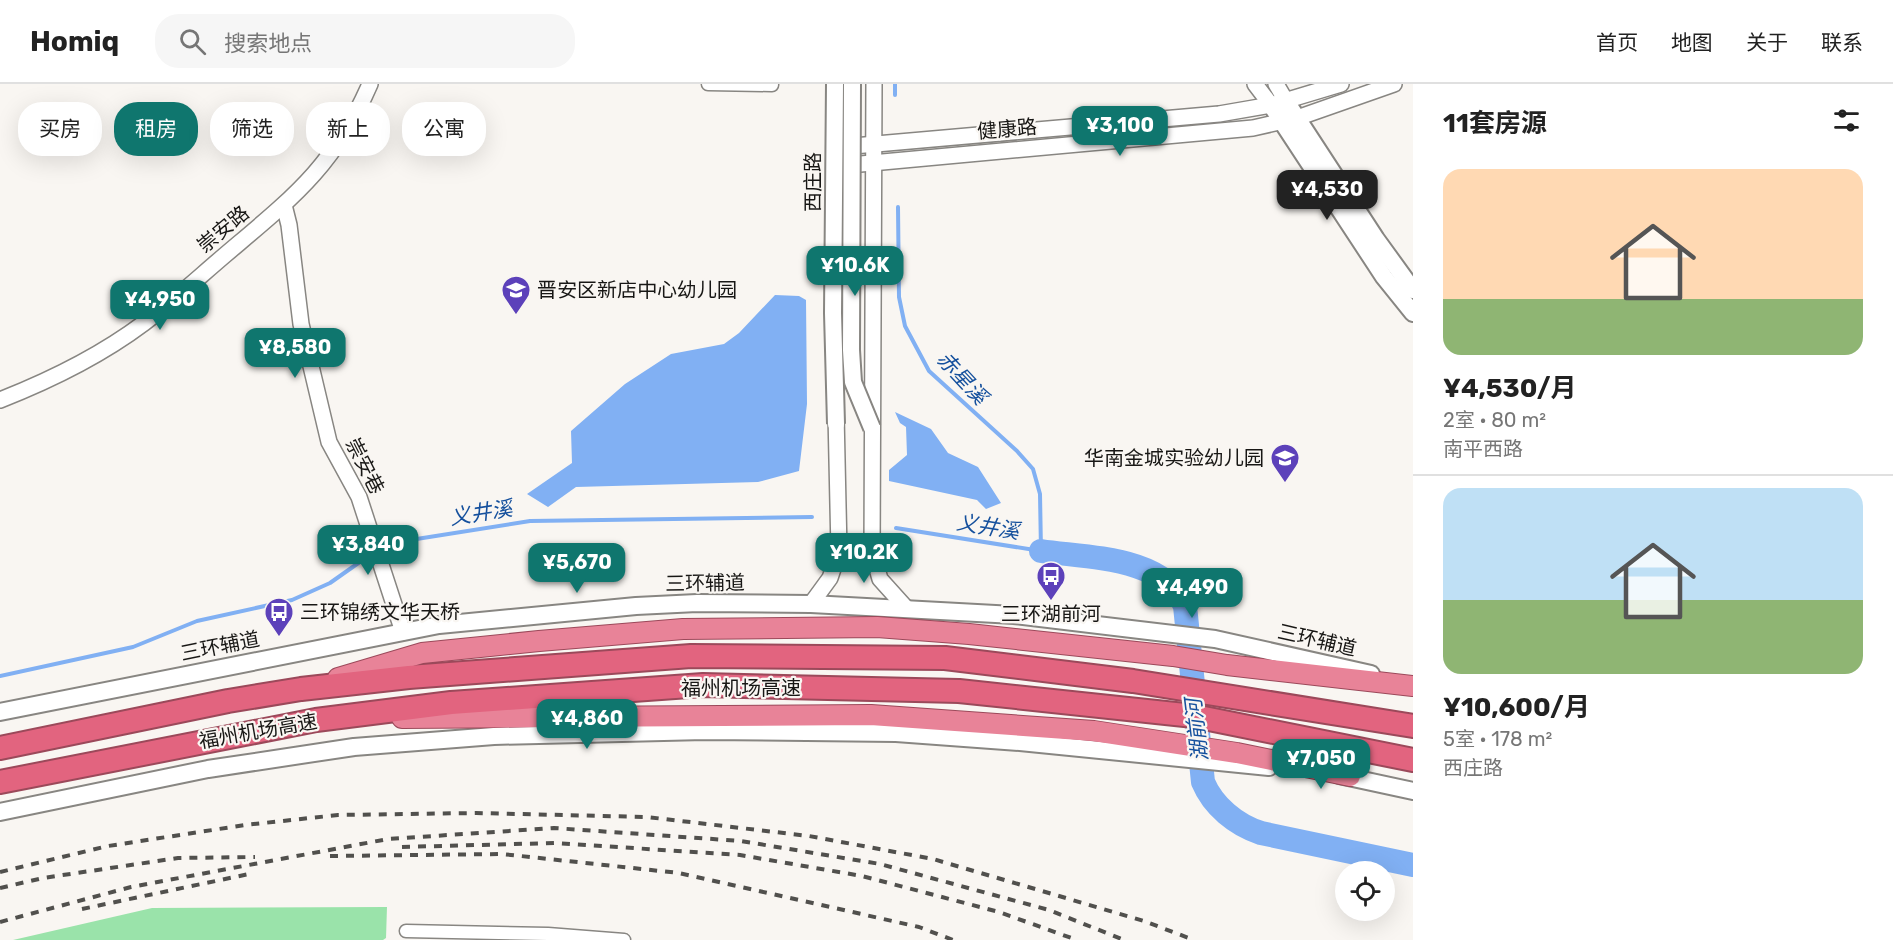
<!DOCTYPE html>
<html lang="zh">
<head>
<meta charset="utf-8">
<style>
  :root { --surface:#fff; --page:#f6f6f6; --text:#222; --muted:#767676; --line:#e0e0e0; --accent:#0f766e }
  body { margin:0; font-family:Rubik,"Noto Sans SC",sans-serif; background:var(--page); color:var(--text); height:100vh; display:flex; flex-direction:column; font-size:22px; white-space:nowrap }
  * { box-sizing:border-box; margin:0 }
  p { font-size:20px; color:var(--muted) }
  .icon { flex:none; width:33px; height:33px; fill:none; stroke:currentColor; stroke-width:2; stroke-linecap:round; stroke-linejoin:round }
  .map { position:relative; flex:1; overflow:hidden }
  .panel { display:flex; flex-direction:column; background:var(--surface); width:480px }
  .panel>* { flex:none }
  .top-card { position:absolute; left:18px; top:18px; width:570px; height:54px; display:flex; gap:12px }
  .controls { position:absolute; left:1335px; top:777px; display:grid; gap:12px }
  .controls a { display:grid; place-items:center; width:60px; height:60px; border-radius:50%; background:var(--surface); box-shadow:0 6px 24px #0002; font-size:30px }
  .price { position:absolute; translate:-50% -51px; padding:0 14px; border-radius:12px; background:var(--accent); color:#fff; font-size:20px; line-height:39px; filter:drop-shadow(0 2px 3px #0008) }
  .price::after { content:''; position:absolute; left:50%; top:36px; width:18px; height:14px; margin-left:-9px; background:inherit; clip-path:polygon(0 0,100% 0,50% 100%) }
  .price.current { background:#222; color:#fff }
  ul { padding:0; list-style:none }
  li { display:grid; align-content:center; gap:12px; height:318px; padding:0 30px }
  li+li { border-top:2px solid var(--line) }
  li span { display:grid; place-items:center; height:186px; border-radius:18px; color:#555 }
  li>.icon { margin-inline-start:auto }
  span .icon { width:108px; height:108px; fill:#fffc; stroke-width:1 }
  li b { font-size:26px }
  h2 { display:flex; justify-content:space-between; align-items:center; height:72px; padding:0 30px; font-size:26px }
  .tag { padding:0 21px; border-radius:24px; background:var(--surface); box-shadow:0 6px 24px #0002; font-size:21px; line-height:54px }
  .tag.current { background:var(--accent); color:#fff }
  header { display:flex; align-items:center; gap:36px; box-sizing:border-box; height:84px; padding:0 30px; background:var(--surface); border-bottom:2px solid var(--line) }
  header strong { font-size:28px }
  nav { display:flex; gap:33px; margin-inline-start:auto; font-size:21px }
  .search { width:420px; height:54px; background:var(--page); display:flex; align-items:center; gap:15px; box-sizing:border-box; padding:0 21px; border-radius:24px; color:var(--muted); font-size:22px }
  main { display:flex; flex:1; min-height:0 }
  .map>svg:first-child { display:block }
  .green { fill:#9ae3aa }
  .water { fill:#81b0f3 }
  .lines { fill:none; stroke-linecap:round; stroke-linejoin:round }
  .stream { stroke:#81b0f3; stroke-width:4 }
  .river { stroke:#81b0f3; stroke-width:24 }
  .minor-casing { stroke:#888682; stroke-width:15 }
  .tertiary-casing { stroke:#888682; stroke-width:18 }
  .secondary-casing { stroke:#888682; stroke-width:20 }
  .trunk-casing { stroke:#9b495a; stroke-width:22 }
  .motorway-casing { stroke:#9b495a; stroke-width:26 }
  .minor { stroke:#fff; stroke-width:12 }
  .tertiary { stroke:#fff; stroke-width:15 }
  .secondary { stroke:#fff; stroke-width:16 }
  .trunk { stroke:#e88398; stroke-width:20 }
  .motorway { stroke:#e2647f; stroke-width:22 }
  .rail { stroke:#51504d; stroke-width:4; stroke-dasharray:8 8; stroke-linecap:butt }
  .secondary-bridge-casing { stroke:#888682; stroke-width:20; stroke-linecap:butt }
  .secondary-bridge { stroke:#fff; stroke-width:16 }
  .labels { text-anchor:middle; stroke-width:4.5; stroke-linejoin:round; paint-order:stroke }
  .street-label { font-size:20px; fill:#181715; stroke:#f9f6f2 }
  .poi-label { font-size:20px; fill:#181715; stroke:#f9f6f2; text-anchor:start }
  .water-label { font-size:21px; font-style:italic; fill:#15509d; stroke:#f9f6f2 }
</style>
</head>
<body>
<header>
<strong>Homiq</strong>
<div class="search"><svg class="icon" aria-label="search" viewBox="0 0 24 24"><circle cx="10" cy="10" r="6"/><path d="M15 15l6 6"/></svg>搜索地点</div>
<nav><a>首页</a><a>地图</a><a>关于</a><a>联系</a></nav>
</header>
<main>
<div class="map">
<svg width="1413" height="856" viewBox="0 0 1413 856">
  <rect width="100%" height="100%" fill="#f9f6f2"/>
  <!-- green -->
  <polygon class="green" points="387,823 386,854 383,856 13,856 152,824"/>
  <!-- water -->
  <g class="water">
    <polygon points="775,211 799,212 806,216 807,320 799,387 758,398 576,403 548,423 527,410 572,379 571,347 625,300 671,270 724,260 739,249"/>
    <polygon points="895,328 931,345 948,369 978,383 1001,419 986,425 977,416 889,397 889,386 907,371 906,343 900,339"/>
  </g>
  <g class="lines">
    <!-- stream -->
    <g class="stream">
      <polyline points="895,0 895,11"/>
      <polyline points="896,444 1041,467 1040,410 1033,385 1017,367 929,287 905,242 899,213 898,123"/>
      <polyline points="381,465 404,457 530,437 812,433"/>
      <polyline points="0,592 133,563 197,537 292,516 330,499 374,468"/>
    </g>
    <!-- river -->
    <path class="river" d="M1041 467C1087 474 1164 472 1185 522L1203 698C1213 722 1236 741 1261 749L1413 781"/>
    <!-- minor casing -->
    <g class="minor-casing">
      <g id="minor">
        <polyline points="708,0 772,1"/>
        <polyline points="406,847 548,850 624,856"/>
      </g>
    </g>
    <!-- tertiary casing -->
    <g class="tertiary-casing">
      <g id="tertiary">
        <polyline points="874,0 872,467 880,495 907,525"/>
        <polyline points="1255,0 1271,21"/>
        <polyline points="1276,0 1286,17"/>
        <polyline points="842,63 1219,30 1271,21 1341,0"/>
        <polyline points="839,82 1253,44 1297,34 1394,0"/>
        <polyline points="284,121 289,141 301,240 329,358 359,413 403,548"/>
        <path d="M0 316C51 296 100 272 144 239 172 218 198 194 225 171 291 115 334 83 370 0"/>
        <polyline points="811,520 830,494 839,467 836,330"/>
      </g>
    </g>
    <!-- secondary casing -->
    <g class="secondary-casing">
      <g id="secondary">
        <polyline points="1286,17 1376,155 1413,206"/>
        <polyline points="1271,21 1384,193 1413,229"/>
        <polyline points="0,628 439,541 636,522 697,519 811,520 1014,531 1215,555 1371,590"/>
        <polyline points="1339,691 1413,707"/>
        <polyline points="0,728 208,685 354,663 494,652 705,647 896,649 1020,658 1269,683"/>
      </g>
    </g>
    <!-- trunk casing -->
    <g class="trunk-casing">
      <g id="trunk">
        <polyline points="338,594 422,569 539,557 683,545 877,543 969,550 1173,572 1227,581 1413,602"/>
        <polyline points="402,634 871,631 1094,647 1237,669 1350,692"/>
      </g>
    </g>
    <!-- motorway casing -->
    <g class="motorway-casing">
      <g id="motorway">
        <polyline points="0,664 228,617 301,605 409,593 691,572 945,574 1133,597 1413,642"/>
        <polyline points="0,698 316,636 451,619 703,601 959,607 1194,632 1413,676"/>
      </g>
    </g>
    <!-- minor -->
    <use href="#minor" class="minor"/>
    <!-- tertiary -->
    <use href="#tertiary" class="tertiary"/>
    <!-- secondary -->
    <use href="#secondary" class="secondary"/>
    <!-- trunk -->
    <use href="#trunk" class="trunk"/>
    <!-- motorway -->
    <use href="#motorway" class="motorway"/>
    <!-- rail -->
    <g class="rail">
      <polyline points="402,763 555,759 740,771 862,792 999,828 1077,856"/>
      <polyline points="330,772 502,770 679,789 919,843 953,856"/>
      <polyline points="0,788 108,762 245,741 338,731 476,729 647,733 809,752 933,775 1144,837 1194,856"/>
      <polyline points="0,804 43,794 178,774 255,773"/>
      <polyline points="82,825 249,790"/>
      <polyline points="0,838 131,803 388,755 554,744 741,757 880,780 1049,826 1124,856"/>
    </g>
    <!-- secondary-bridge casing -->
    <g class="secondary-bridge-casing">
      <g id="secondary-bridge">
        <polyline points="835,0 833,229 836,340"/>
        <polyline points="852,0 851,266 853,298 872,344"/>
      </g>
    </g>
    <!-- secondary-bridge -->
    <use href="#secondary-bridge" class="secondary-bridge"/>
  </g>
  <!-- icons -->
  <defs>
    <g id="school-pin" transform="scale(1.5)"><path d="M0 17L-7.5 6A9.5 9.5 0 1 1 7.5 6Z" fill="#5c41ba" stroke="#f9f6f2"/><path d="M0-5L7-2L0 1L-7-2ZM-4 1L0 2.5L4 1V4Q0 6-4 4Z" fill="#fff"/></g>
    <g id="bus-pin" transform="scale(1.5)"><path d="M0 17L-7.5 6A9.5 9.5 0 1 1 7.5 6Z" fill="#5c41ba" stroke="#f9f6f2"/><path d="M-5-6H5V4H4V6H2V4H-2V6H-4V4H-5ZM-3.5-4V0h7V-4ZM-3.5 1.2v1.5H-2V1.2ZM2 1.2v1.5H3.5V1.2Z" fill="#fff"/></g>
  </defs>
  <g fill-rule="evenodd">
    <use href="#school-pin" x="516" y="206"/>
    <use href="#school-pin" x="1285" y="374"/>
    <use href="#bus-pin" x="1051" y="492"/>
    <use href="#bus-pin" x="279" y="528"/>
  </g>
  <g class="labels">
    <!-- street labels -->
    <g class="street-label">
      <text transform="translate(1007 45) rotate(-5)" y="7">健康路</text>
      <text transform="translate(813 98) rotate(-90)" y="7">西庄路</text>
      <text transform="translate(223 145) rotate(-40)" y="7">崇安路</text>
      <text transform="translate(365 382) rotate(63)" y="7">崇安巷</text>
      <text transform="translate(705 499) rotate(-1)" y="7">三环辅道</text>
      <text transform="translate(1317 556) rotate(13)" y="7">三环辅道</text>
      <text transform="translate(220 562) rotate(-11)" y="7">三环辅道</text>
      <text x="741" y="611">福州机场高速</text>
      <text transform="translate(258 647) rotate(-10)" y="7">福州机场高速</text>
    </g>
    <!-- poi labels -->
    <g class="poi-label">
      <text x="537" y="213">晋安区新店中心幼儿园</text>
      <text x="1264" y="381" text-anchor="end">华南金城实验幼儿园</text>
      <text x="300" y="535">三环锦绣文华天桥</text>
      <text x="1051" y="537" text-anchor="middle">三环湖前河</text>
    </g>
    <!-- water labels -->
    <g class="water-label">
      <text transform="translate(962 294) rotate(47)" y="7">赤星溪</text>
      <text transform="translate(481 429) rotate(-9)" y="7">义井溪</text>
      <text transform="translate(988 443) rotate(9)" y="7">义井溪</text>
      <text transform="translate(1197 646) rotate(-97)" y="7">湖前河</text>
    </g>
  </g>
</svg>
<div class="controls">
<a><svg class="icon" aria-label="locate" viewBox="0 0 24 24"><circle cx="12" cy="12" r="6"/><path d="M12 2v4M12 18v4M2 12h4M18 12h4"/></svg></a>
</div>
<b class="price" style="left:1120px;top:73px">¥3,100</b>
<b class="price current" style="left:1327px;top:137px">¥4,530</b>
<b class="price" style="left:855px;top:213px">¥10.6K</b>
<b class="price" style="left:160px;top:247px">¥4,950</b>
<b class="price" style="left:295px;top:295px">¥8,580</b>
<b class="price" style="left:368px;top:492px">¥3,840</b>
<b class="price" style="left:864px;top:500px">¥10.2K</b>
<b class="price" style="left:577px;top:510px">¥5,670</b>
<b class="price" style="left:1192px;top:535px">¥4,490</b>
<b class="price" style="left:587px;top:666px">¥4,860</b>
<b class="price" style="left:1321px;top:706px">¥7,050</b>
<div class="top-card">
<a class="tag">买房</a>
<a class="tag current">租房</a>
<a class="tag">筛选</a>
<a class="tag">新上</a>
<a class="tag">公寓</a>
</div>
</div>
<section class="panel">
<h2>11套房源<svg class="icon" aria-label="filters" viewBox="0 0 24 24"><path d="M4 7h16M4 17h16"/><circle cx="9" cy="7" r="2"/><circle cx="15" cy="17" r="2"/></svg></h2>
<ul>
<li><span style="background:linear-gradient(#ffd9b3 70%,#8fb573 0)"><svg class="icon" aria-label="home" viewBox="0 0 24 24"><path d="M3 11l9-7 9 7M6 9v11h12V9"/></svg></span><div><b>¥4,530/月</b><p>2室 · 80 m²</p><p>南平西路</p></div></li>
<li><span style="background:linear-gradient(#bfe0f5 60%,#8fb573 0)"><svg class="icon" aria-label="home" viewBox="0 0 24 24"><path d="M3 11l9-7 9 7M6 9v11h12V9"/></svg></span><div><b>¥10,600/月</b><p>5室 · 178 m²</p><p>西庄路</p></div></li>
</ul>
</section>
</main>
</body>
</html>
